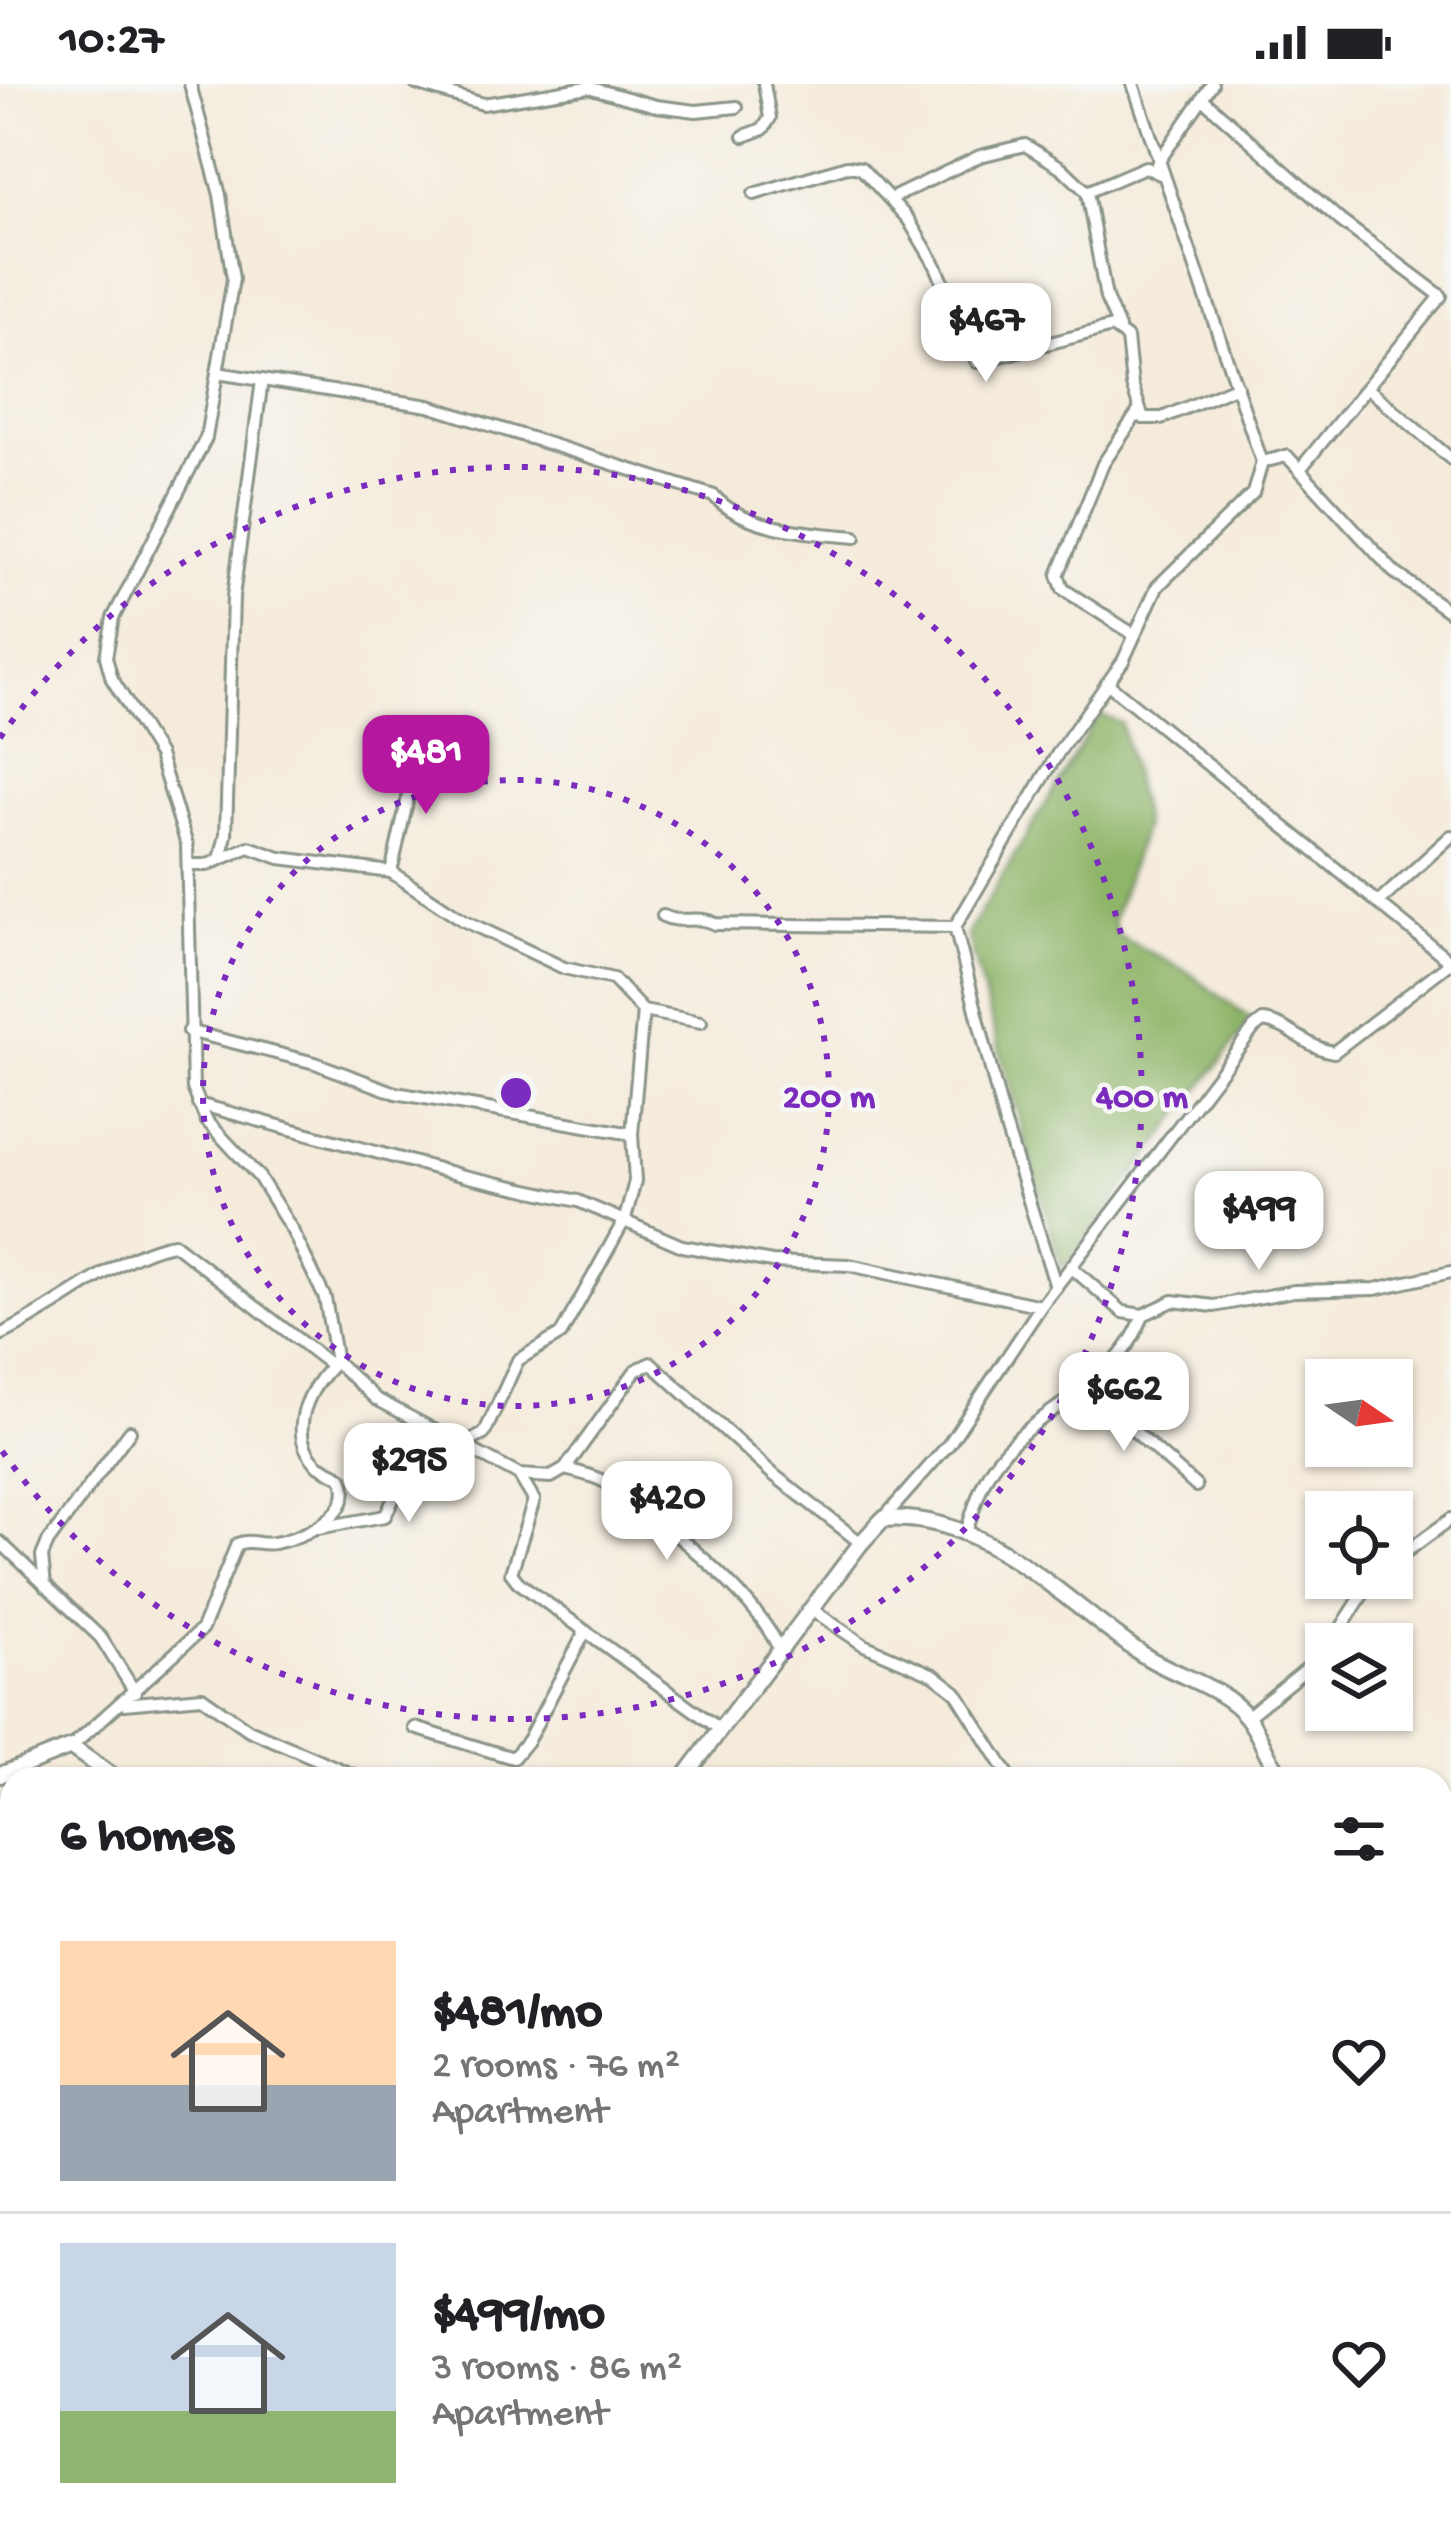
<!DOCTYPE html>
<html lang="en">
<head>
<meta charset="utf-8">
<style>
  :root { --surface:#fff; --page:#f6f6f6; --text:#202124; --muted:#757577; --line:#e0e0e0; --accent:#b5179e }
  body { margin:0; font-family:"Gochi Hand",sans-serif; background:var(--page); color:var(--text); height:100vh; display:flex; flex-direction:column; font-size:45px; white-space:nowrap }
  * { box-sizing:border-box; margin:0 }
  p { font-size:39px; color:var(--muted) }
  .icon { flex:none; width:66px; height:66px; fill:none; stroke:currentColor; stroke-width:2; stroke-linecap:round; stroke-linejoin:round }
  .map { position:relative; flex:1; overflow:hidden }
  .panel { position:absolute; left:0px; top:1683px; width:1452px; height:771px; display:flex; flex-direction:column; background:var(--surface); border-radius:36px 36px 0 0; box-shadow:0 3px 9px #0004 }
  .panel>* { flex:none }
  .needle { width:78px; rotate:103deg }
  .fabs { position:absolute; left:1305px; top:1275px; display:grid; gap:24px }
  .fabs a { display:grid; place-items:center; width:108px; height:108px; border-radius:0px; background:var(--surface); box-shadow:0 3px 9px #0004; font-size:60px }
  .price { position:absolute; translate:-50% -102px; padding:0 27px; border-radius:24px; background:#fff; color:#222; font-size:39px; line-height:78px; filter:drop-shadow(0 3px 6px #0008) }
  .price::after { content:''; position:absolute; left:50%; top:72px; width:36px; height:27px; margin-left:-18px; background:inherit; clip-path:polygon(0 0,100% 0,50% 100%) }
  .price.active { background:var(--accent); color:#fff }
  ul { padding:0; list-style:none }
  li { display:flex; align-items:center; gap:36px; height:300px; padding:0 60px }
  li+li { border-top:3px solid var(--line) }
  li span { display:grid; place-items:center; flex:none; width:336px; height:240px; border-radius:0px; color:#555 }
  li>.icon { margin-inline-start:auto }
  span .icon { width:144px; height:144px; fill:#fffc; stroke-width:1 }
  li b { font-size:51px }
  h2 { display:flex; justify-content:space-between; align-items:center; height:144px; padding:0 60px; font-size:51px }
  .status { display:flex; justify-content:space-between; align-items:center; height:84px; padding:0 60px; background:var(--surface); direction:ltr }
  .status svg { height:33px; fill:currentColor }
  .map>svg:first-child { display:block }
  .forest { fill:#8fb569; stroke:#57794e; stroke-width:3 }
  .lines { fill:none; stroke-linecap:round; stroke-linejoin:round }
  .minor-casing { stroke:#8a9488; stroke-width:16 }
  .tertiary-casing { stroke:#8a9488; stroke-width:20 }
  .minor { stroke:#fff; stroke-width:10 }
  .tertiary { stroke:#fff; stroke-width:14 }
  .ring { fill:none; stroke:#7b2cbf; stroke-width:6; stroke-dasharray:6 12 }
  .centre { fill:#7b2cbf; stroke:#f6f6f2; stroke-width:6 }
  .ring-label { font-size:36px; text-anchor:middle; font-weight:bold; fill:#7b2cbf; stroke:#f6f6f2; stroke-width:9; stroke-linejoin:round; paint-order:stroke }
</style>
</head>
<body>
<div class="status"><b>10:27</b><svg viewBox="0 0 49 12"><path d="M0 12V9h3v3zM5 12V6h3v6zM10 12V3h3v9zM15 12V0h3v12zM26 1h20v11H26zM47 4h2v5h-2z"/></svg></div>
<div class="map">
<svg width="1451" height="2453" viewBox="0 0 1451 2453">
  <rect width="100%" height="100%" fill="#f6f6f2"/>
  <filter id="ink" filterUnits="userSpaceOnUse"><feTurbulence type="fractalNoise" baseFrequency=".00833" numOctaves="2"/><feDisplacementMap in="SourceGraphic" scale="24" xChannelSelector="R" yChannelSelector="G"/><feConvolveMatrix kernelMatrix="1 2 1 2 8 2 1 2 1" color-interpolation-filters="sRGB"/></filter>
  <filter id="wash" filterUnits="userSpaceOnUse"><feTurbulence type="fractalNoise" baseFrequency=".004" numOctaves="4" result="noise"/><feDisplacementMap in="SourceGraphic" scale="48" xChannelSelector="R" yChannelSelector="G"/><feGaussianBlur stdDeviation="2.7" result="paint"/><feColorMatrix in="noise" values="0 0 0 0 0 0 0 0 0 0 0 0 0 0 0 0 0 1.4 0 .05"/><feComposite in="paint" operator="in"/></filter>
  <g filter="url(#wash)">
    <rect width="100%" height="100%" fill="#f5ebdb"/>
    <!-- forest -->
    <polygon class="forest" points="1099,630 1121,639 1144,742 1113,836 1117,851 1188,888 1252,936 1062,1185 967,851"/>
  </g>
  <g filter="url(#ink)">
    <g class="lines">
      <!-- minor casing -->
      <g class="minor-casing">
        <g id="minor">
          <polyline points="190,0 220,111 233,195 206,354 113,534 106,573 112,595 159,671 187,761 193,1004 206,1036 259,1093 292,1146 325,1214 336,1278 376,1315 519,1391 534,1416 511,1489 518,1498 721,1646"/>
          <polyline points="416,0 483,20 588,3 656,22 696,27 737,23"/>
          <polyline points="1203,15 1341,137 1441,212 1301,384"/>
          <polyline points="744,52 763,45 770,34 764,0"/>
          <polyline points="1157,80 1212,0"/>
          <polyline points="1087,108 1106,214 1119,244"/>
          <polyline points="754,110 847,82 861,84 908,135 936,182 977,278 1112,243 1127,254 1132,301 1143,334 1162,334 1237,302"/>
          <polyline points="890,115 980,72 1025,61 1062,84 1087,108 1145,83 1160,90"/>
          <path d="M217 289 429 322 714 412C745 446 811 449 855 453"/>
          <polyline points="1369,305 1451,375"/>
          <polyline points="1262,378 1287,372 1394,488 1451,529"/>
          <polyline points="1133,550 1063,505 1058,491 1103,380 1138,328"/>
          <polyline points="1107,599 1451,878"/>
          <polyline points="220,775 226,751 233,513 262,296"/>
          <polyline points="191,781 207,781 249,763 280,774 391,788 463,836 564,884 613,895 643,927 701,938"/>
          <polyline points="391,788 418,670"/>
          <polyline points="1378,819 1451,752"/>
          <path d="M663 832C682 841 697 830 715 840L955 843"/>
          <polyline points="188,947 315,979 396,1009 632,1050"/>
          <polyline points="198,1020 464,1092 578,1117 682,1162 772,1178 849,1181 1041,1222"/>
          <polyline points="1072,1184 1123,1228 1143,1231 1173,1217 1214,1222 1294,1207 1375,1205 1451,1188"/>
          <polyline points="1056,1203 1004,1037 955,843 1058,669 1123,577 1157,503 1253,409 1262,378 1133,0"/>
          <path d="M0 1251C52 1228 124 1166 174 1160L331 1281"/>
          <polyline points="1087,1305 1196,1402"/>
          <polyline points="458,1363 484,1350 518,1276 561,1250 625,1135 635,1097 632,1050 643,927"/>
          <path d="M565 1385C580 1389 597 1392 610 1401 660 1435 755 1510 779 1565"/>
          <polyline points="519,1391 551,1393 565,1385 636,1286 651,1279 774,1391 861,1459"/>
          <path d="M883 1435 949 1360 1041 1222 1254 944 1263 937C1290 940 1307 965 1334 968L1451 878"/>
          <polyline points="318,1444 385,1432 428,1345"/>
          <path d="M965 1451C973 1429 979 1402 993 1382 1033 1323 1118 1304 1143 1231"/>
          <polyline points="0,1458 101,1554 135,1608"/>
          <polyline points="1392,1478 1451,1435"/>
          <polyline points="45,1502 42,1472 48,1458 130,1347"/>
          <polyline points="811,1525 864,1561 934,1591 956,1608 1011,1695"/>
          <polyline points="1331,1560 1373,1494"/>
          <polyline points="124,1620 202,1613 249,1646 363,1695"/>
          <polyline points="1247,1633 1326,1569"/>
          <polyline points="415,1644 513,1674 528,1656 585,1548"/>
          <path d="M71 1663 202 1545 237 1460C250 1454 260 1462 274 1459 303 1454 358 1429 342 1394 335 1389 323 1385 317 1380 285 1349 309 1302 336 1278"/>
          <polyline points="0,1849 3,1851"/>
          <polyline points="1440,2112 1451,2104"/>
          <polyline points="0,2344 12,2359"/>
          <polyline points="99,2442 119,2453"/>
          <polyline points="234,2442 250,2453"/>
          <polyline points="398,2442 411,2453"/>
          <polyline points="731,2442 736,2453"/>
          <polyline points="1026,2442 1049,2453"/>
          <polyline points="0,2443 12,2433"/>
          <polyline points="324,2453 332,2442"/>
          <polyline points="604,2453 620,2442"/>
          <polyline points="1132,2453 1137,2442"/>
        </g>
      </g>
      <!-- tertiary casing -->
      <g class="tertiary-casing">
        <g id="tertiary">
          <polyline points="0,1691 71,1663 117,1695"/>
          <path d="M683 1695 861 1459 883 1435C988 1427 1065 1520 1145 1572 1176 1592 1224 1603 1247 1633 1262 1652 1267 1678 1285 1695"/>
          <polyline points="1440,1821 1451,1831"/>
        </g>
      </g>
      <!-- minor -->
      <use href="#minor" class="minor"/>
      <!-- tertiary -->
      <use href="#tertiary" class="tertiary"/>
    </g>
  </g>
  <!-- distance rings -->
  <g class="ring">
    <circle cx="516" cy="1009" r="313"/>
    <path d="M0 654A626 626 0 1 1 0 1364"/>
  </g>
  <circle cx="516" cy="1009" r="18" class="centre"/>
  <g class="ring-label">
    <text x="829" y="1022">200 m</text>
    <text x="1142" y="1022">400 m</text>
  </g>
</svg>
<div class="fabs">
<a><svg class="needle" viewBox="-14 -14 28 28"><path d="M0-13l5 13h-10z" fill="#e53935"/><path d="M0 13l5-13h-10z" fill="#757577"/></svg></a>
<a><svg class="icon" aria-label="locate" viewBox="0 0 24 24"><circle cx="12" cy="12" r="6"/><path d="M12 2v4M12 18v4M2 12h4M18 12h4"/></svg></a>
<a><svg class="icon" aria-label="layers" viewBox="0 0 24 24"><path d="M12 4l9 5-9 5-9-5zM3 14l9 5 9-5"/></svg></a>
</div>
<b class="price" style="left:986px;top:301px">$467</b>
<b class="price active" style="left:426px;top:733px">$481</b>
<b class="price" style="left:1259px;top:1189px">$499</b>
<b class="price" style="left:1124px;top:1370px">$662</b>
<b class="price" style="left:409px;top:1441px">$295</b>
<b class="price" style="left:667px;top:1479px">$420</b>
<section class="panel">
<h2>6 homes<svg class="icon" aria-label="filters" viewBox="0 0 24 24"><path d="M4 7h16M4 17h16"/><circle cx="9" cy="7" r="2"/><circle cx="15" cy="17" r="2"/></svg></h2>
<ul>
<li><span style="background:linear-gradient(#ffd9b3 60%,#9aa5b1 0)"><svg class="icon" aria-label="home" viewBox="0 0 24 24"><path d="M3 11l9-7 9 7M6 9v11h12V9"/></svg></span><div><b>$481/mo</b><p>2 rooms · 76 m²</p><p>Apartment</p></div><svg class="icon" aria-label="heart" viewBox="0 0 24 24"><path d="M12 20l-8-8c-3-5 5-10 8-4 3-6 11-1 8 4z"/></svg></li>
<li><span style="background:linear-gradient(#c9d6e8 70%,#8fb573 0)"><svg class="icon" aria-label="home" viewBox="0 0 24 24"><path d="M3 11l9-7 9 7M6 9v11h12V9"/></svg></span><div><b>$499/mo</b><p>3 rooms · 86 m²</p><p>Apartment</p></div><svg class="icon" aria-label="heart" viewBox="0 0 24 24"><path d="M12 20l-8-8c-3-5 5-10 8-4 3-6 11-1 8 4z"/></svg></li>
</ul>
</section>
</div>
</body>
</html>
